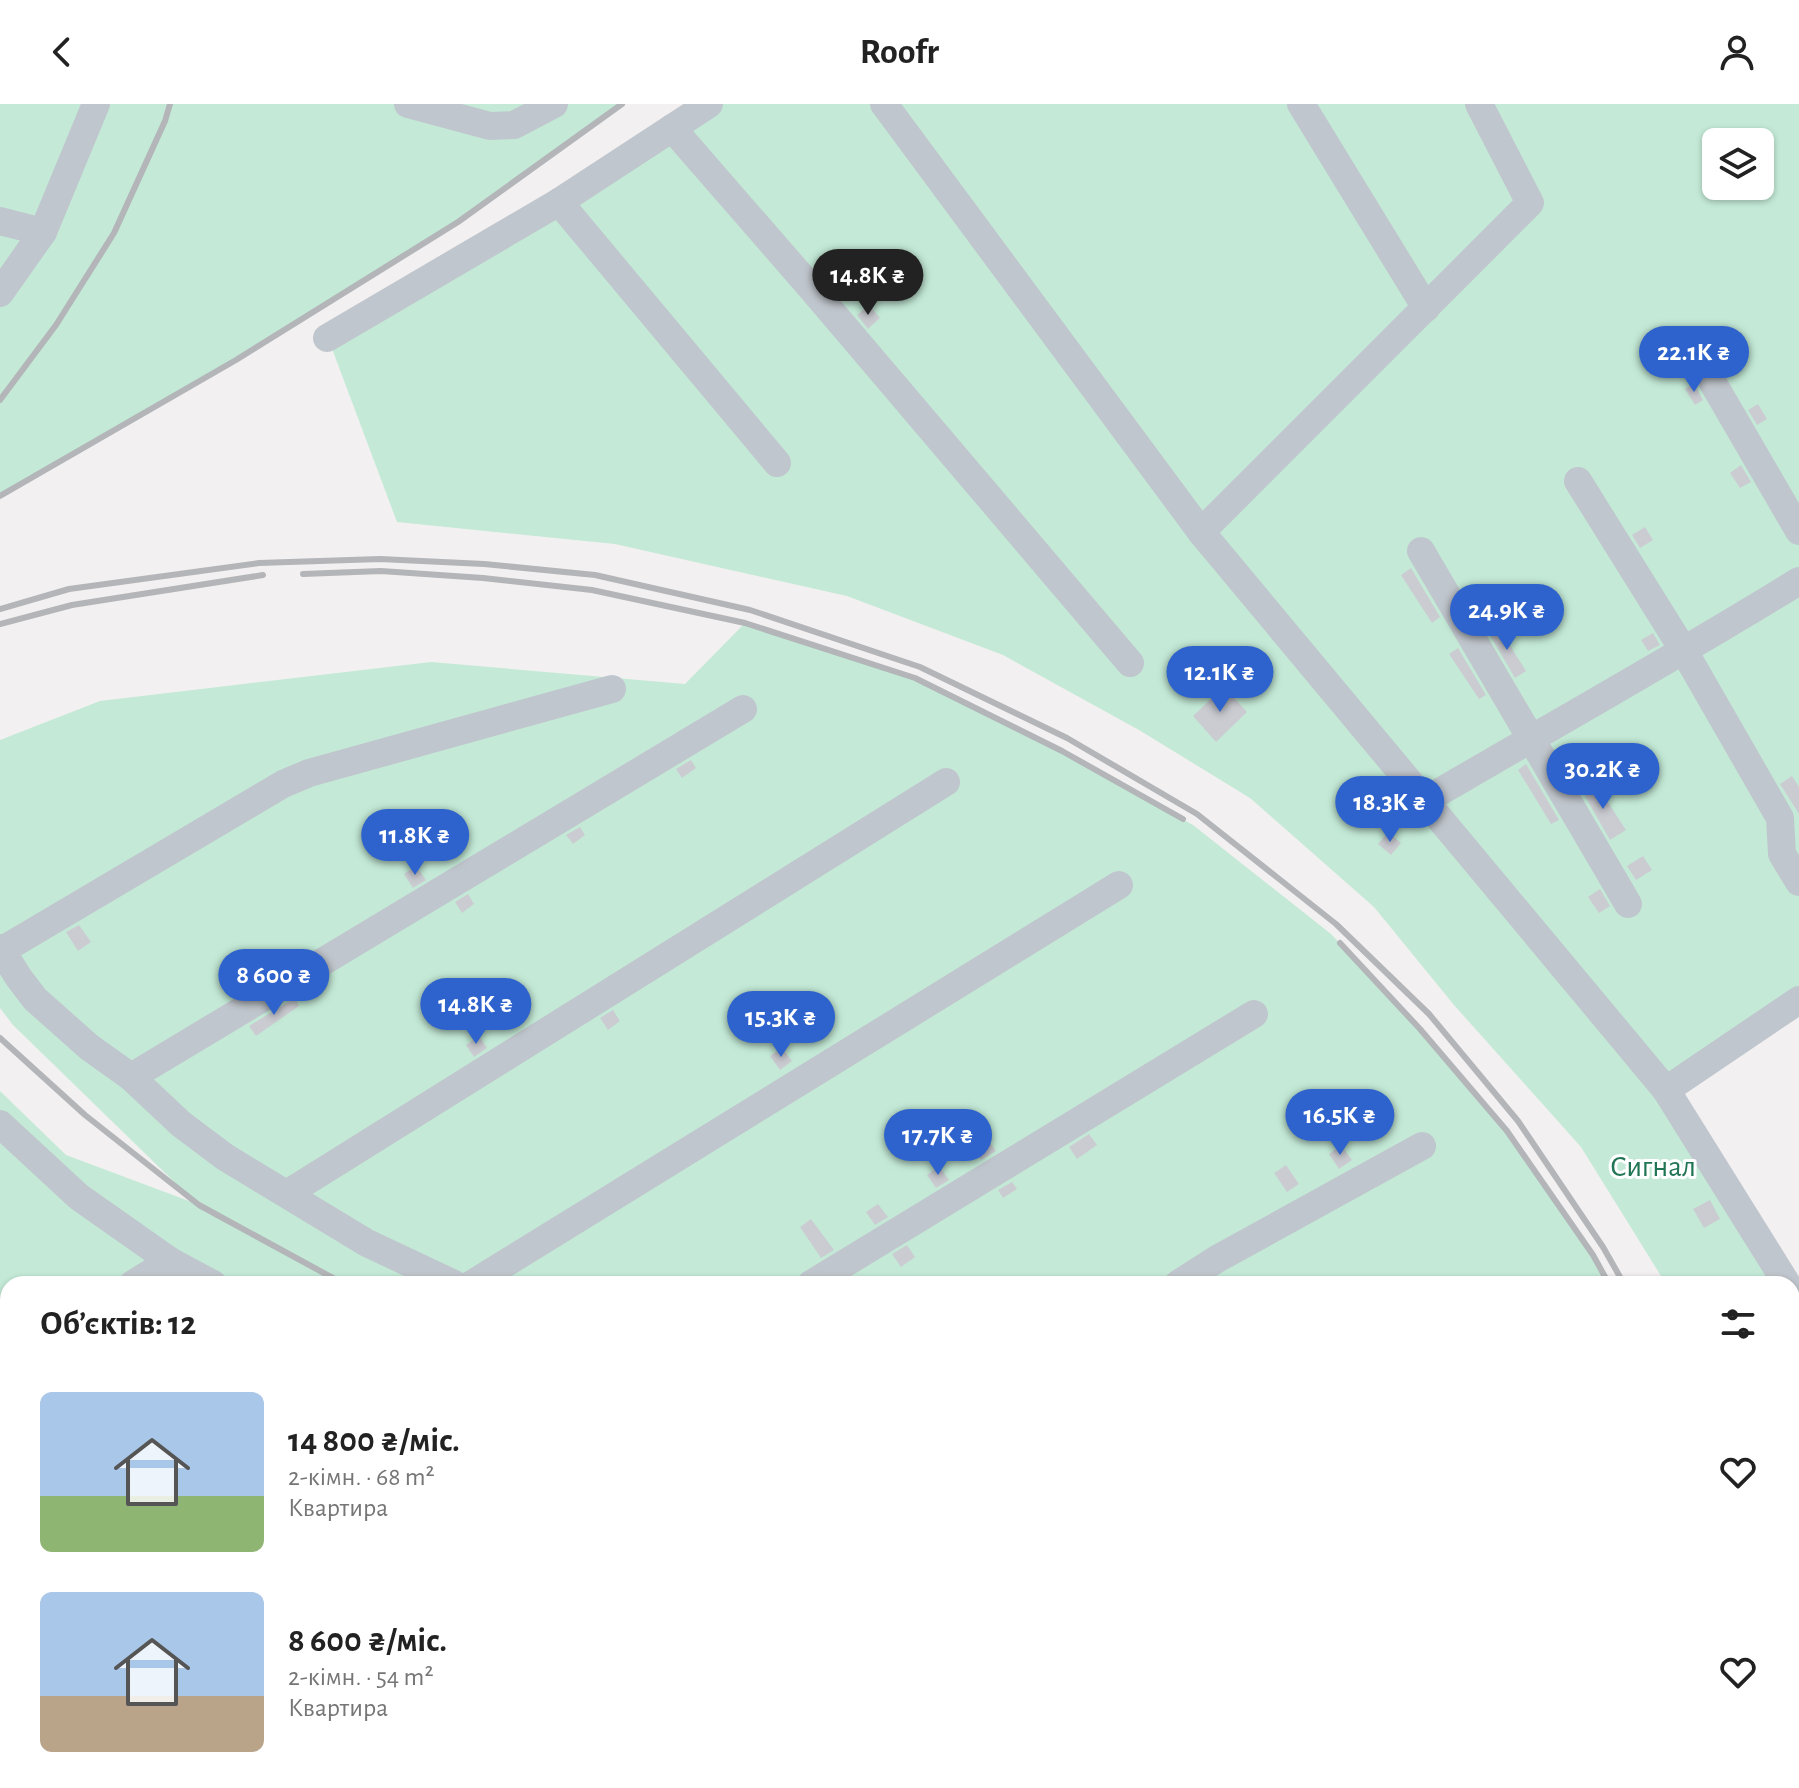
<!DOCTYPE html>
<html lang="uk">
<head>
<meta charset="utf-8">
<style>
  :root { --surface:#fff; --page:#f2f2f2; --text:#222; --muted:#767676; --accent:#2e63ce }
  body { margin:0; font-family:"Alegreya Sans",sans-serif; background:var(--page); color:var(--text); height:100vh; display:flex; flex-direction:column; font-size:30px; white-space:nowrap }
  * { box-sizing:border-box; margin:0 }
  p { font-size:26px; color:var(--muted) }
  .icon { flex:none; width:44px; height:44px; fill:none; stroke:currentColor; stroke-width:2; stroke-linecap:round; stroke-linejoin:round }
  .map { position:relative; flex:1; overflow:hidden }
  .drawer { position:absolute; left:0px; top:1172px; width:1800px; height:512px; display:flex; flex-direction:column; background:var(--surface); border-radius:24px 24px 0 0; box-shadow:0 2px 6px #0004 }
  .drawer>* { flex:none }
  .tools { position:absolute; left:1702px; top:24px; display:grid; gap:16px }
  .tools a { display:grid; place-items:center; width:72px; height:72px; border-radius:12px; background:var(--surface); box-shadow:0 2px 6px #0004; font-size:40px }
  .price { position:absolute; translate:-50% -68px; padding:0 18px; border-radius:28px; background:var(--accent); color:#fff; font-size:26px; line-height:52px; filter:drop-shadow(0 2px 4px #0008) }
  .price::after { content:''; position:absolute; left:50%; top:48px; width:24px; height:18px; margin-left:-12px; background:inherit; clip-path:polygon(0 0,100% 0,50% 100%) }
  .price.current { background:#222; color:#fff }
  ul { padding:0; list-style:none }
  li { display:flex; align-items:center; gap:24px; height:200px; padding:0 40px }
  li span { display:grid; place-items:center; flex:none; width:224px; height:160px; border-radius:12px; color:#555 }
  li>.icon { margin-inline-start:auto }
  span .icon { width:96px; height:96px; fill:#fffc; stroke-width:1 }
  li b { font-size:34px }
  h2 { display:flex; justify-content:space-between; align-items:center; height:96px; padding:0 40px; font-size:34px }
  header { display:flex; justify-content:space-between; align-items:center; height:104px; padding:0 40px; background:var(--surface); font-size:36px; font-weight:600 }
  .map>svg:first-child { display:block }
  .green { fill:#c4ead7; fill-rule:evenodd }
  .building { fill:#cbccd2 }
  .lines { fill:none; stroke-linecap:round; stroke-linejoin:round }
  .minor { stroke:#c0c6cd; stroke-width:28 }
  .rail { stroke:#b3b5b9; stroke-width:6 }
  .labels { text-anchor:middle; stroke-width:6; stroke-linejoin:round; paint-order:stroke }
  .park-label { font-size:30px; fill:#227554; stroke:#fff }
</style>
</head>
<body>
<header><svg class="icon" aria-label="back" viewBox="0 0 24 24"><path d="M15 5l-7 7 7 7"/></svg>Roofr<svg class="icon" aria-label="person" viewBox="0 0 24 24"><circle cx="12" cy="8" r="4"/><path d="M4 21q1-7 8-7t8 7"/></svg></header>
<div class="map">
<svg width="1799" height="1684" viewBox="0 0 1799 1684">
  <rect width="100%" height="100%" fill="#f2f0f0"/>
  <!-- green -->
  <g class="green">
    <polygon points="0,0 622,0 458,118 236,256 0,392"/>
    <path d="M709 0H1799V896L1666 986 1787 1180H1666L1581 1043 1454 901 1374 803 1250 694 1139 626 1003 551 847 492 615 440 397 418 328 234ZM1716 38H1760V82H1716Z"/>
    <polygon points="745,519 915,575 1062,647 1193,721 1331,830 1420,925 1507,1027 1593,1151 1609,1180 8,1180 8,1676 475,1676 463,1684 0,1684 0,987 66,1051 197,1100 13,921 0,904 0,636 100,597 431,558 685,580"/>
    <polygon points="1792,1189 1799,1200 1799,1504 1792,1478"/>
    <polygon points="1792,1657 1799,1684 1244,1684 1239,1676 1792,1676"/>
  </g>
  <!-- building -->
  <g class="building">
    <polygon points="869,201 880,214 868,225 857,211"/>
    <polygon points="1696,278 1698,287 1703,296 1695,301 1685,285"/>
    <polygon points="1758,300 1767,315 1757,321 1748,306"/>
    <polygon points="1741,361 1751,378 1740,384 1730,369"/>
    <polygon points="1645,423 1653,436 1640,444 1632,431"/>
    <polygon points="1411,464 1440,513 1432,519 1401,471"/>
    <polygon points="1497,521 1526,567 1515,574 1487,526"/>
    <polygon points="1653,529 1660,541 1648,547 1641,536"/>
    <polygon points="1458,544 1486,591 1479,595 1449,550"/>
    <polygon points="1224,583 1247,608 1216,638 1193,612"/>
    <polygon points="691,656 696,664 682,674 676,665"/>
    <polygon points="1526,660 1559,716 1551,720 1518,666"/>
    <polygon points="1792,672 1799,683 1799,710 1780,680"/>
    <polygon points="1368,676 1381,688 1368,703 1355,691"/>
    <polygon points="1594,677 1626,726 1610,736 1581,685"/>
    <polygon points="580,723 585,731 573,740 566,731"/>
    <polygon points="1388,728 1401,739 1391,751 1378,740"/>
    <polygon points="1643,752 1652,766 1636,776 1627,762"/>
    <polygon points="416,762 426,776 413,784 404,770"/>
    <polygon points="1600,785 1610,802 1599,809 1588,793"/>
    <polygon points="468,790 474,800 462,809 455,798"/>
    <polygon points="79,821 91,838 78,847 66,828"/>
    <polygon points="295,894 299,902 256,932 249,922"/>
    <polygon points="613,906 620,917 608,926 600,914"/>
    <polygon points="479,932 487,944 474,953 466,941"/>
    <polygon points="782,944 792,957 780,966 770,952"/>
    <polygon points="1089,1030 1097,1041 1077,1055 1069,1043"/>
    <polygon points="986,1033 996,1047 981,1056 971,1043"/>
    <polygon points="1341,1041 1352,1056 1339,1065 1329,1050"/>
    <polygon points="1286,1061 1299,1080 1287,1088 1274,1069"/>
    <polygon points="939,1062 949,1076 936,1084 927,1071"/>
    <polygon points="1012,1078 1017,1085 1003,1094 998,1086"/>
    <polygon points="1710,1096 1720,1115 1704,1124 1693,1105"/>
    <polygon points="878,1100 888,1113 875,1121 866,1108"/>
    <polygon points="811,1115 834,1146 821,1154 800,1123"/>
    <polygon points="907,1141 915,1153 901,1163 892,1150"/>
  </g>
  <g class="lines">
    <!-- minor -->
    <g class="minor">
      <polyline points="408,0 490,22 514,21 554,0"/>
      <polyline points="884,0 1201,428 1666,986 1787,1180"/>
      <polyline points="1301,0 1426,204"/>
      <polyline points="672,24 813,186 1130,559"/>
      <polyline points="559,98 777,359"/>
      <polyline points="0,117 43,128"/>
      <polyline points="0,189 43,128 96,0"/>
      <polyline points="327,234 559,98 709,0"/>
      <polyline points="1713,279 1799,427"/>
      <polyline points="1578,377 1684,547 1780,714 1782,750 1799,778"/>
      <polyline points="1201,428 1530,99 1479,0"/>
      <polyline points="1421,447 1628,800"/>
      <path d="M1426 696C1550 623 1676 553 1799 477"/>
      <polyline points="0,844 19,874 35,895 89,943 131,973 181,1020 225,1053 367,1139 454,1180"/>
      <polyline points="1,847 283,680 309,669 612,585"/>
      <polyline points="131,973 743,605"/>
      <polyline points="1666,986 1799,896"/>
      <polyline points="0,1020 79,1093 170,1157 213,1180"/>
      <polyline points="288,1089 946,678"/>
      <polyline points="133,1180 170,1157"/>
      <polyline points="472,1180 1119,781"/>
      <polyline points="811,1180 1254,910"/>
      <polyline points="1178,1180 1217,1155 1422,1042"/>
      <polyline points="0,1262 8,1257"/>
      <polyline points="0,1464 8,1460"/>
      <polyline points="0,1672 8,1667"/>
      <polyline points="956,1676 961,1684"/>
      <polyline points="1239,1676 1244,1684"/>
      <polyline points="1348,1676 1354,1684"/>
      <polyline points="349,1684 361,1676"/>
      <polyline points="464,1684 476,1676"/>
      <polyline points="1006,1684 1019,1676"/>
    </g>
    <!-- rail -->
    <g class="rail">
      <polyline points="0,296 56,221 114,129 165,17 170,0"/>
      <polyline points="0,392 236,256 458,118 622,0"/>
      <polyline points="303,470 381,467 483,474 592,486 745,519 915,574 1062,647 1183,715"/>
      <polyline points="0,505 69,485 259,459 380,455 484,460 595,471 750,506 920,563 1067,634 1197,710 1336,820 1429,910 1518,1017 1603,1143 1624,1180"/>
      <polyline points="0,520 72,501 263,471"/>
      <polyline points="1340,839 1420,925 1507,1027 1593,1151 1609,1180"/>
      <polyline points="0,934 85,1011 199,1101 344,1180"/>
      <polyline points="1792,1598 1799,1626"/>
      <polyline points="1792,1657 1799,1684"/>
      <polyline points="1427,1676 1437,1684"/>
    </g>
  </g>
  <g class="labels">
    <!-- park labels -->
    <g class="park-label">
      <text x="1653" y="1072">Сигнал</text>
    </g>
  </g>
</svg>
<div class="tools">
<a><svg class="icon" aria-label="layers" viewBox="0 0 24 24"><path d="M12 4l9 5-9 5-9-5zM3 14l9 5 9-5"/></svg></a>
</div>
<b class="price current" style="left:868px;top:213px">14.8K ₴</b>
<b class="price" style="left:1694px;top:290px">22.1K ₴</b>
<b class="price" style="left:1507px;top:548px">24.9K ₴</b>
<b class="price" style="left:1220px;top:610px">12.1K ₴</b>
<b class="price" style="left:1603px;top:707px">30.2K ₴</b>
<b class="price" style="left:1390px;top:740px">18.3K ₴</b>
<b class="price" style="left:415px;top:773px">11.8K ₴</b>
<b class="price" style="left:274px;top:913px">8 600 ₴</b>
<b class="price" style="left:476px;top:942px">14.8K ₴</b>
<b class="price" style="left:781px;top:955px">15.3K ₴</b>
<b class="price" style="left:1340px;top:1053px">16.5K ₴</b>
<b class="price" style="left:938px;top:1073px">17.7K ₴</b>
<section class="drawer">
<h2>Об’єктів: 12<svg class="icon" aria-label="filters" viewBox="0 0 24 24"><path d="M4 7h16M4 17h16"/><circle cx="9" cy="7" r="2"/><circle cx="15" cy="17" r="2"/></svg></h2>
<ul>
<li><span style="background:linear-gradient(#a9c7e8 65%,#8fb573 0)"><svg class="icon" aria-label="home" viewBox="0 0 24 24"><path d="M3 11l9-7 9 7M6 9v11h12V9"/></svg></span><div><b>14 800 ₴/міс.</b><p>2-кімн. · 68 m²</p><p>Квартира</p></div><svg class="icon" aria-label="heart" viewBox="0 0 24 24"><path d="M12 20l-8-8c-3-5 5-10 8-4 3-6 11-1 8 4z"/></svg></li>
<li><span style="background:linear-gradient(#a9c7e8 65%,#b9a48a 0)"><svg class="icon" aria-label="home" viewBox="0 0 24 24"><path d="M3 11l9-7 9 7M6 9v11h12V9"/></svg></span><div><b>8 600 ₴/міс.</b><p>2-кімн. · 54 m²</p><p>Квартира</p></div><svg class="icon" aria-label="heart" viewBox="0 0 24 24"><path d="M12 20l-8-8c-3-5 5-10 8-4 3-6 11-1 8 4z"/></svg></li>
</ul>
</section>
</div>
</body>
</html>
